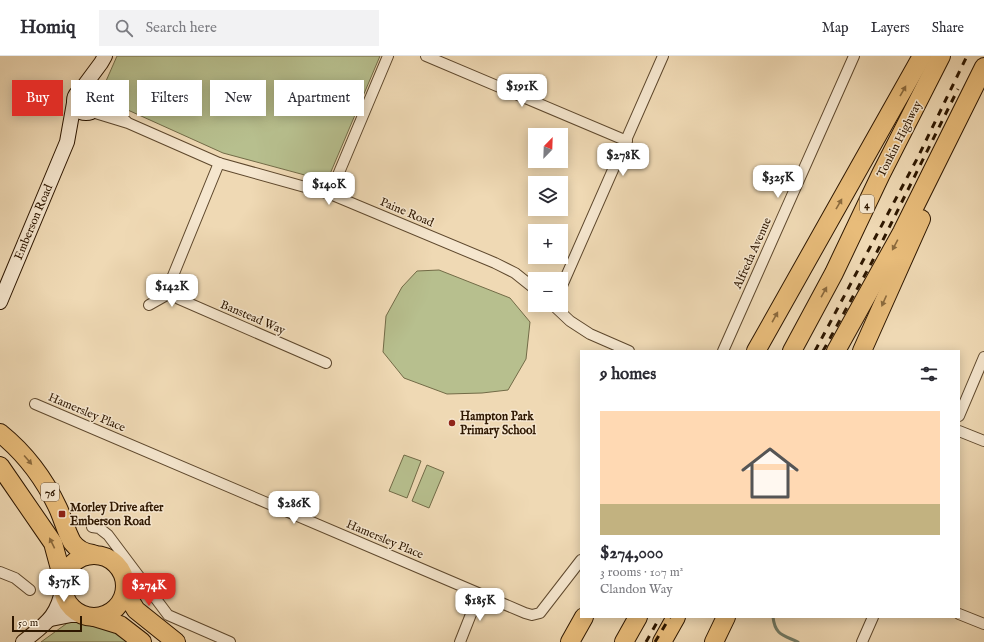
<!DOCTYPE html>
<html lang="en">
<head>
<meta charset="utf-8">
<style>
  :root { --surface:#fff; --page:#f2f2f3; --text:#2b2b33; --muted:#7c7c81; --line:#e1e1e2; --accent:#d93025 }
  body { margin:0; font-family:"IM FELL English",serif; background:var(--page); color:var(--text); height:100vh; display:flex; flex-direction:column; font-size:15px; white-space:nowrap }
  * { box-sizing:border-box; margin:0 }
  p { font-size:13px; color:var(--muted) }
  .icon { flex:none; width:22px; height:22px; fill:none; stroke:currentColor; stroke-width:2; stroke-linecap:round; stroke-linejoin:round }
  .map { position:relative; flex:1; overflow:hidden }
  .drawer { position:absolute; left:580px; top:294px; width:380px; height:268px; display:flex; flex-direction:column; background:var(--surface); border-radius:0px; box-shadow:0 2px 10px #0003 }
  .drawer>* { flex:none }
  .banner { position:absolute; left:12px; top:24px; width:380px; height:36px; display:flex; gap:8px }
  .needle { width:26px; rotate:23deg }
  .tools { position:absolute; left:528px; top:72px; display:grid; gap:8px }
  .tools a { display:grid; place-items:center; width:40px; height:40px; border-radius:0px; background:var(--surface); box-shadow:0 2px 10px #0003; font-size:20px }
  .scale { position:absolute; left:12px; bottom:10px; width:70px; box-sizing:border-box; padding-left:4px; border:2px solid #2e1700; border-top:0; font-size:11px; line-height:14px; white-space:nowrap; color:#2e1700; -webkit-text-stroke:3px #f5e6ce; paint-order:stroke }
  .price { position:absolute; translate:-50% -34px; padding:0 9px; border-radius:8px; background:#fff; color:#222; font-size:13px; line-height:26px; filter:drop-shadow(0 1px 2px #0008) }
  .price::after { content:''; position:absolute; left:50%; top:24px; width:12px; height:9px; margin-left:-6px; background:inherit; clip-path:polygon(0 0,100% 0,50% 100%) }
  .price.current { background:var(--accent); color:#fff }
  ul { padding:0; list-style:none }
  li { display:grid; align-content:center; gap:8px; height:212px; padding:0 20px }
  li span { display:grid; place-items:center; height:124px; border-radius:0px; color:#555 }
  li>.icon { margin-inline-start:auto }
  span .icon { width:72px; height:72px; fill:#fffc; stroke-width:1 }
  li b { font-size:17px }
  h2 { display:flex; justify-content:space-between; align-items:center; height:48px; padding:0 20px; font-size:17px }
  .tag { padding:0 14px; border-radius:0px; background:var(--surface); box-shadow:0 2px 10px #0003; font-size:14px; line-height:36px }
  .tag.current { background:var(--accent); color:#fff }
  header { display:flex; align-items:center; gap:24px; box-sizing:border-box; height:56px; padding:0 20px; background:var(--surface); border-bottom:1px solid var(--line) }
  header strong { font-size:19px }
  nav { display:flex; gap:22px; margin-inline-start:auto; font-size:14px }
  .search { width:280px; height:36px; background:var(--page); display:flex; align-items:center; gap:10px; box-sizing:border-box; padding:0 14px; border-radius:0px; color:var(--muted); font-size:15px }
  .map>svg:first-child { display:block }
  .green { fill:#b7bf8e; stroke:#726b47 }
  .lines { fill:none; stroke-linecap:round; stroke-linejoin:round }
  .stream { stroke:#6f7964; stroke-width:3 }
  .street-casing { stroke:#5e482d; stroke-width:12 }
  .secondary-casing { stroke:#2e1700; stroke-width:16 }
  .highway-casing { stroke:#2e1700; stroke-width:20 }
  .street { stroke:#f5e6ce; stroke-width:10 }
  .secondary { stroke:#f5e6ce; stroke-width:14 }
  .highway { stroke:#e8bc7a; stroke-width:18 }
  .rail { stroke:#2e1700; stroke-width:3; stroke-dasharray:7 7; stroke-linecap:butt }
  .oneway { fill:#8b6a3d }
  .poi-dot { fill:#8f2418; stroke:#f5e6ce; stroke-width:1.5 }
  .labels { text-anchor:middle; stroke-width:3; stroke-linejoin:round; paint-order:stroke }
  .shield { fill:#f5e6ce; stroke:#6a553e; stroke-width:1 }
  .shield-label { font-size:11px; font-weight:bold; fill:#2e1700 }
  .street-label { font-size:12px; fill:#2e1700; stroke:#f5e6ce }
  .poi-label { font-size:12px; font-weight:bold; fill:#2e1700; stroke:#f5e6ce; text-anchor:start }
</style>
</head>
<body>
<header>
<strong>Homiq</strong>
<div class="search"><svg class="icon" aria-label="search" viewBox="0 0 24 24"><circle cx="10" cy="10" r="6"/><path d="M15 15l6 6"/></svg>Search here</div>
<nav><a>Map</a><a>Layers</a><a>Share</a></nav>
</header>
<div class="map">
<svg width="984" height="586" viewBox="0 0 984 586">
  <rect width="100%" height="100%" fill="#efd9b4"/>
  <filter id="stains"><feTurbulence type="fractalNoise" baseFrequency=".005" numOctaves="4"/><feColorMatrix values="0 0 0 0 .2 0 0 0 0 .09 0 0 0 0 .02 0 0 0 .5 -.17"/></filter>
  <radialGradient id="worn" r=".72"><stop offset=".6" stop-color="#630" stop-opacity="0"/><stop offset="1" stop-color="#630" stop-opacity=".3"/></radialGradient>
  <!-- green -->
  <g class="green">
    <polygon points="117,0 380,0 327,125 223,97 99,41"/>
    <polygon points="439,214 510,242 530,266 526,303 508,334 482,337 447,338 404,322 383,296 386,260 402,231 417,215"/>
    <polygon points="404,399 421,405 407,442 389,435"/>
    <polygon points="427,409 444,416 429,452 412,445"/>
    <polygon points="88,552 97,552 136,586 41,586"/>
  </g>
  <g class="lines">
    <!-- stream -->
    <path class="stream" d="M773 561C775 579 783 579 798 586"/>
    <!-- street casing -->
    <g class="street-casing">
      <g id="street">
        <polyline points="426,0 627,85"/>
        <polyline points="98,41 126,65"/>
        <polyline points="92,56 128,67 219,107 330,138 495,207 515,217 535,233"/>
        <polyline points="219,107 170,227 172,236 179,243 326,307"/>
        <polyline points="330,138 388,0"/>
        <polyline points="561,232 663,0"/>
        <polyline points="149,249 172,236"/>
        <polyline points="553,249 570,265 590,278 629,295"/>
        <polyline points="723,295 854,0"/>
        <polyline points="35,348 525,557 532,559 540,557 581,504"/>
        <polyline points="959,360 984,301"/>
        <polyline points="959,375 984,385"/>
        <polyline points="92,471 99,472 108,479 168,559 230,586"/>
        <polyline points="0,516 15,522 30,534"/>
        <polyline points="959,558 984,568"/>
        <polyline points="460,586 479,538"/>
        <polyline points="862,586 873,561"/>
      </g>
    </g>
    <!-- secondary casing -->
    <g class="secondary-casing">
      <g id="secondary">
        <circle cx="86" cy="45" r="12"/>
        <polyline points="81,34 101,7 105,0"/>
        <polyline points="0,246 67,86 74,47"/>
        <polyline points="51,563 71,559 82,559"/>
        <path d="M23 586C46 567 57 562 63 531"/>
      </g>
    </g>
    <!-- highway casing -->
    <g class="highway-casing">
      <g id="highway">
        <polyline points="756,295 922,0"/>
        <polyline points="792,295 834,217 881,118 941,0"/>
        <polyline points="836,295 902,176 984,11"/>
        <polyline points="862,295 921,163"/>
        <path d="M0 377C26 398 44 422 58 452 63 463 66 475 72 486 77 493 84 497 93 498"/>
        <polyline points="0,410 53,487 63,524"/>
        <circle cx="94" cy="530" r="31"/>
        <polyline points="126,529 131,546 136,554 176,586"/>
        <polyline points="94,561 120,569 142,586"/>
        <polyline points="570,586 584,561"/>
        <polyline points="624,586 638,561"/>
        <polyline points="662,586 676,561"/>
        <polyline points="714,586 726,561"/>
      </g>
    </g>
    <!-- street -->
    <use href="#street" class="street"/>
    <!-- secondary -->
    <use href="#secondary" class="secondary"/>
    <!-- highway -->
    <use href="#highway" class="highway"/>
    <!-- rail -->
    <g class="rail">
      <polyline points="815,295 918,101 967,0"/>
      <polyline points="823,295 872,206 958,33"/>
      <polyline points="646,586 660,561"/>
      <polyline points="655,586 670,561"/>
    </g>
  </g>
  <!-- one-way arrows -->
  <defs><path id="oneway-solid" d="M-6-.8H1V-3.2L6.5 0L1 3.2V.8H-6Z"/></defs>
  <g class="oneway">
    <use href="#oneway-solid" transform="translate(903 35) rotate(-60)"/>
    <use href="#oneway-solid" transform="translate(839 148) rotate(-60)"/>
    <use href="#oneway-solid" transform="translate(895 189) rotate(118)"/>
    <use href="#oneway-solid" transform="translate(824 236) rotate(-61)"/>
    <use href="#oneway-solid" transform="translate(884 245) rotate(114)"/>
    <use href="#oneway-solid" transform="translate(775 261) rotate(-61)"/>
    <use href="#oneway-solid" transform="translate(28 404) rotate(49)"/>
    <use href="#oneway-solid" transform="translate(52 487) rotate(-116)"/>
  </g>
  <!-- markers -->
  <g class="poi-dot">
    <circle cx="452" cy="367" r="4"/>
    <rect x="58" y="454" width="8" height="8" rx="2"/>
  </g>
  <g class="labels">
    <!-- shield labels -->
    <g class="shield">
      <rect x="860" y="139" width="14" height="18" rx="3"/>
      <rect x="41" y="427" width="18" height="18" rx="3"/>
    </g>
    <g class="shield-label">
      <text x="867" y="152">4</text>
      <text x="50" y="440">76</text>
    </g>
    <!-- street labels -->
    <g class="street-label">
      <text transform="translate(899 83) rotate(-63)" y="4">Tonkin Highway</text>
      <text transform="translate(407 156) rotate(23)" y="4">Paine Road</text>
      <text transform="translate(33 166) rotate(-67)" y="4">Emberson Road</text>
      <text transform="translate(752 197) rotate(-66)" y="4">Alfreda Avenue</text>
      <text transform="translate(253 261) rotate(23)" y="4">Banstead Way</text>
      <text transform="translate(87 356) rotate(23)" y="4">Hamersley Place</text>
      <text transform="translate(385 483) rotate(23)" y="4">Hamersley Place</text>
    </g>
    <!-- poi labels -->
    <g class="poi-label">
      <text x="460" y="364">Hampton Park<tspan x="460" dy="14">Primary School</tspan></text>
      <text x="70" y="455">Morley Drive after<tspan x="70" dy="14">Emberson Road</tspan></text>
    </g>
  </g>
  <rect width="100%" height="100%" filter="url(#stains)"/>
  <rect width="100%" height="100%" fill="url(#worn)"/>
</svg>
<div class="tools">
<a><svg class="needle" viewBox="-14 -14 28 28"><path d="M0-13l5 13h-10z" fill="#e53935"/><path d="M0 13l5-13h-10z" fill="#7c7c81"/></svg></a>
<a><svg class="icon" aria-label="layers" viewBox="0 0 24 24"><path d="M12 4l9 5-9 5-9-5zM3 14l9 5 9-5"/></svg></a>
<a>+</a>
<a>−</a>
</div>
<div class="scale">50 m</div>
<b class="price" style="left:522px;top:52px">$191K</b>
<b class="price" style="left:623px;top:121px">$278K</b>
<b class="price" style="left:778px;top:143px">$325K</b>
<b class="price" style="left:329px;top:150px">$140K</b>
<b class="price" style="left:172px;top:252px">$142K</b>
<b class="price" style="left:294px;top:469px">$286K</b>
<b class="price" style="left:64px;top:547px">$375K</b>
<b class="price current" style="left:149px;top:551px">$274K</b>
<b class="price" style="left:480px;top:566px">$185K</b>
<div class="banner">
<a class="tag current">Buy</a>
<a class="tag">Rent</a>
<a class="tag">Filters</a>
<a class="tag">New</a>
<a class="tag">Apartment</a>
</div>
<section class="drawer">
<h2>9 homes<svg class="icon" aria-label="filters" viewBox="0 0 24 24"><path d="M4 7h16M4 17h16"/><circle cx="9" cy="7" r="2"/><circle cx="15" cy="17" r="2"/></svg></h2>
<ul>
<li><span style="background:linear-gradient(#ffd9b3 75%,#c2b280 0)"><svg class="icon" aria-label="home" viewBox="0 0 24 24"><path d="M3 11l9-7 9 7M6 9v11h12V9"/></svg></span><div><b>$274,000</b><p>3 rooms · 107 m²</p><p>Clandon Way</p></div></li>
</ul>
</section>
</div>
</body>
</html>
